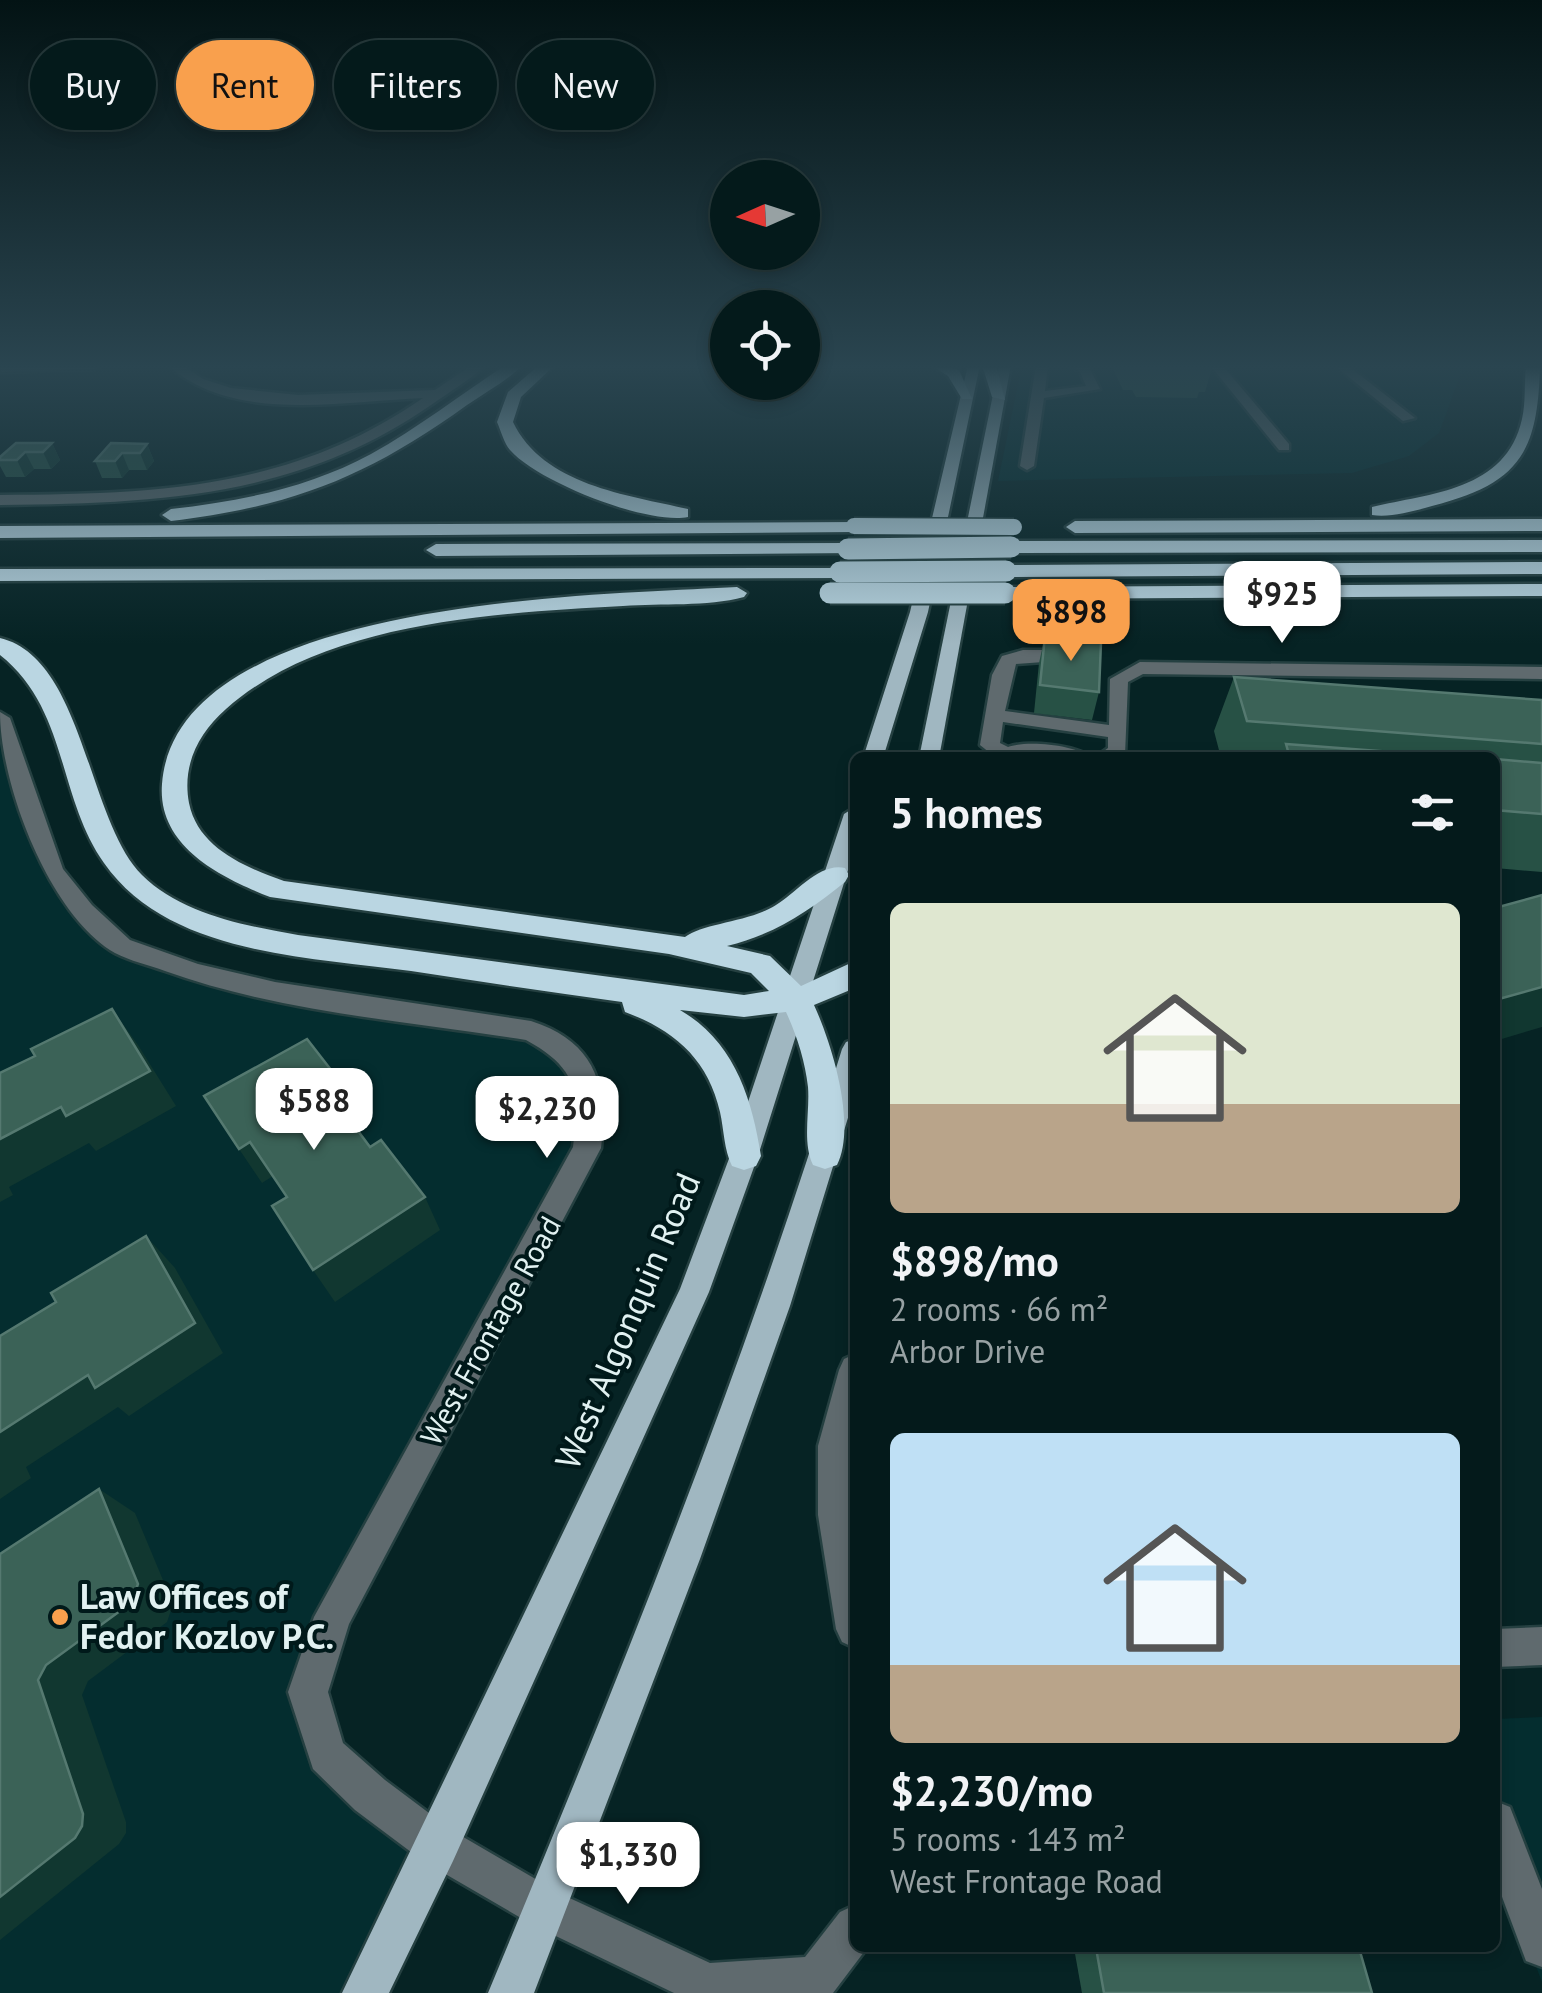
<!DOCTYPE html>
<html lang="en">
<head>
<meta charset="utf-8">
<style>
  :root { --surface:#041a1b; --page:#0d2324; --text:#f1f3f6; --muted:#97a1a3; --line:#25383a; --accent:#f9a04d }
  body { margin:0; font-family:"PT Sans",sans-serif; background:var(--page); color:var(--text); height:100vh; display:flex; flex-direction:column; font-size:38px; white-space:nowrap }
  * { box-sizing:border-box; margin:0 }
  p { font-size:32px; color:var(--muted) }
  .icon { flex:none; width:55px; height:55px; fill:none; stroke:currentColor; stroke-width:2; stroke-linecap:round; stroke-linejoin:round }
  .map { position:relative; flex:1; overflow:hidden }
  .side { position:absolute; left:850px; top:752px; width:650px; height:1200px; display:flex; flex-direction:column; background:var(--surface); border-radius:15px; box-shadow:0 5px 15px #0003,0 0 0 2px var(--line) }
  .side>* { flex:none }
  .guide { position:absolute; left:30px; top:40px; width:670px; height:90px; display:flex; gap:20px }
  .needle { width:65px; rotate:267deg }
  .buttons { position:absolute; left:710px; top:160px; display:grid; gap:20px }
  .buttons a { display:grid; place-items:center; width:110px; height:110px; border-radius:50%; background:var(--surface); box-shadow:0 5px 15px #0003,0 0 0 2px var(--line); font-size:50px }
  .price { position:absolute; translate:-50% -85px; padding:0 22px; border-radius:20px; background:#fff; color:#222; font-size:32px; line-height:65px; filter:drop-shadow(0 2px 5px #0008) }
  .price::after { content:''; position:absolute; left:50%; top:60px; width:30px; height:22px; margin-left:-15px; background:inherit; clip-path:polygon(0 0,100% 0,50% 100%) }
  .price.on { background:var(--accent); color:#111 }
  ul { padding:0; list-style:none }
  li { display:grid; align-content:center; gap:20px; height:530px; padding:0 40px }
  li span { display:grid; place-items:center; height:310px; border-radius:15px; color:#555 }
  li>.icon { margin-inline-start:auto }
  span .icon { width:180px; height:180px; fill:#fffc; stroke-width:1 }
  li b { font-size:42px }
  h2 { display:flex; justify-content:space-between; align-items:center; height:120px; padding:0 40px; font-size:42px }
  .pill { padding:0 35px; border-radius:45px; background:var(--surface); box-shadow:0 5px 15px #0003,0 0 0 2px var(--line); font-size:35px; line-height:90px }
  .pill.on { background:var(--accent); color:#111 }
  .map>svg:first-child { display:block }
  .built { fill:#042d2f }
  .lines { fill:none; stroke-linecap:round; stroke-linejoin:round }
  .minor-casing { stroke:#254041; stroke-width:5 }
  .major-casing { stroke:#254041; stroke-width:5 }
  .highway-casing { stroke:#254041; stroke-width:5 }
  .minor { fill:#5f6a6e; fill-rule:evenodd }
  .major { fill:#a0b7c1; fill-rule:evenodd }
  .highway { fill:#bad6e2; fill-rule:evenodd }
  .highway-bridge-far1-casing { stroke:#254041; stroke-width:19; stroke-linecap:butt }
  .highway-bridge-casing { stroke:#254041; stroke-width:25; stroke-linecap:butt }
  .highway-bridge-far1 { stroke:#bad6e2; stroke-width:16 }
  .highway-bridge { stroke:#bad6e2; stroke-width:21 }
  .wall { fill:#275145 }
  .shaded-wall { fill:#113730 }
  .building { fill:#3b6257; stroke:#557970; stroke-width:2.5 }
  .poi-dot { fill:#f9a04d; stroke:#00191a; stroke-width:4 }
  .labels { text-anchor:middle; stroke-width:8; stroke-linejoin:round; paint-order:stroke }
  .street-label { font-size:30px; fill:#e1f1f1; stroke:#00191a }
  .near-street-label { font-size:35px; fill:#e1f1f1; stroke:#00191a }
  .near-poi-label { font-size:35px; font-weight:bold; fill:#e1f1f1; stroke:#00191a; text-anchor:start }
</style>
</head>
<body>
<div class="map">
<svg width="1542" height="1993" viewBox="0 0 1542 1993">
  <rect width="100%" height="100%" fill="#062324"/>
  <!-- built -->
  <g class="built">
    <polygon points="1022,365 1464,365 1439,433 1409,456 1352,473 998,481"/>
    <polygon points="0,719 31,810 84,911 155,960 562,1046 592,1113 308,1692 327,1755 438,1846 365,1993 0,1993"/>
    <polygon points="1542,1717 1542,1982 1495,1859 1495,1719"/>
  </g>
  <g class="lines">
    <!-- minor casing -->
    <g class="minor-casing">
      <g id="minor">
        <polygon points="0,365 101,365 95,369 1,372"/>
        <path d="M168 365H182L203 379 231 388 298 395 435 390 472 365H486C470 380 449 392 431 405 297 498 157 503 0 505V495C156 494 290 490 423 398 344 401 232 424 168 365Z"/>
        <polygon points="1036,365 1048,365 1045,391 1086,386 1080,372 1069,365 1089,367 1100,389 1044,398 1034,466 1027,470 1020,466"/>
        <polygon points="1210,365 1222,365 1289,444 1289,450 1279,450"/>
        <polygon points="1334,365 1347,365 1415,418 1403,421"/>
        <path d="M1023 650H1071L1080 655 1071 660 1016 664 1005 711 1109 725 1110 679 1140 662 1542 667V679L1143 674 1128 682 1125 755 1094 758 1108 748V737L1003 722 1000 743 1008 747C1028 740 1075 745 1093 758H986L990 753 980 745 992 675 1002 656Z"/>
        <path d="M0 712 10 718 63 869 92 905 130 940 198 964 275 982 531 1021C596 1042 608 1086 601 1148L349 1624 328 1692 343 1743 385 1780 453 1831 563 1895 710 1963 805 1957 840 1912 855 1905V1948H867L833 1993H674L533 1925 423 1861 355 1810 313 1769 288 1692 314 1617 573 1147C580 1091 577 1068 526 1040 406 1021 279 1012 165 971 149 965 130 961 115 953 49 915 0 784 0 712Z"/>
        <polygon points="855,1354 855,1648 842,1642 836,1629 818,1515 818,1446 839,1370 844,1359"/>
        <polygon points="1542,1627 1542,1665 1495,1667 1495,1629"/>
        <polygon points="1495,1801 1510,1807 1542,1889 1542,1967 1526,1961 1495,1878"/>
      </g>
    </g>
    <!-- major casing -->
    <g class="major-casing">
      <g id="major">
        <polygon points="968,365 980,365 928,612 883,758 863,758 910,612"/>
        <polygon points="999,365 1011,365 939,758 919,758"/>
        <polygon points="855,807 855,848 758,1156 709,1292 453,1861 389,1993 342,1993 680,1289 730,1156 844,814"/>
        <path d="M855 1039V1095L790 1306 700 1559 534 1993H488C617 1682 744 1371 842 1049L846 1042Z"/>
      </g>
    </g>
    <!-- highway casing -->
    <g class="highway-casing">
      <g id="highway">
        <path d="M506 365H523C508 380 486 392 467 405 367 477 294 506 171 521L162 515 171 509C241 501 308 488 371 454 418 428 461 394 506 365Z"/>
        <path d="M539 365H555L521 397 513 422C543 485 627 495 688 509V517C647 525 538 482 510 450 504 443 501 431 497 422L508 392Z"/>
        <polygon points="931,365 959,370 972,399 962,399 948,376"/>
        <polygon points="982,365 996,365 1005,400 992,397"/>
        <path d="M1526 365H1540C1538 452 1520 484 1432 506 1414 511 1390 518 1372 515V507C1430 493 1506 491 1522 419 1526 402 1524 383 1526 365Z"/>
        <polygon points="1542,519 1542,531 1075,533 1066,527 1075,521"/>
        <polygon points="861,522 861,530 854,532 0,538 0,526"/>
        <polygon points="1542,540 1542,552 1011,553 1001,547 1011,541"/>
        <polygon points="848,543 858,549 855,553 436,556 426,550 436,544"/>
        <polygon points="1542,562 1542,574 1006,577 996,571 1006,565"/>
        <polygon points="847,568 850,572 840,578 0,581 0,569"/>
        <polygon points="1542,584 1542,596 1005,599 995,593 1005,587"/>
        <path d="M737 587 747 593 744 597C706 607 662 603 623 606 497 613 325 621 226 709 198 734 182 765 189 803 198 848 245 867 284 881L685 937C703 923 749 922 776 905 796 893 820 862 845 868L849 875 845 882C808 912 773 935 727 946L770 956 801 986 855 961V988L814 1005C832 1044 857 1125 837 1165L825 1169 813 1165C802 1142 810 1112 808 1087 805 1061 797 1036 786 1012L744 1017 680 1010C734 1041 752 1098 761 1156L756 1166 744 1170 732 1166C724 1150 724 1130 720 1112 708 1059 674 1030 625 1012L622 1002C552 992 481 982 411 971 309 957 168 955 104 863 57 796 68 709 0 655V638C84 658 87 820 142 875 181 914 246 926 298 935L744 995 769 991 751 973 669 954 270 897C222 878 157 847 162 784 176 597 602 595 737 587Z"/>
      </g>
    </g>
    <!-- minor -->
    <use href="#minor" class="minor"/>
    <!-- major -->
    <use href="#major" class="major"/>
    <!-- highway -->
    <use href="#highway" class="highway"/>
    <!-- highway-bridge-far1 casing -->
    <g class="highway-bridge-far1-casing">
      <g id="highway-bridge-far1">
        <polyline points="854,526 1014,527"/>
        <polyline points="1004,547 1011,547"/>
      </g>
    </g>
    <!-- highway-bridge casing -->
    <g class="highway-bridge-casing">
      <g id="highway-bridge">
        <polyline points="848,549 1011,547"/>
        <polyline points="840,572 1006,571"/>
        <polyline points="830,593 1005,593"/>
      </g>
    </g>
    <!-- highway-bridge-far1 -->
    <use href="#highway-bridge-far1" class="highway-bridge-far1"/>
    <!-- highway-bridge -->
    <use href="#highway-bridge" class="highway-bridge"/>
  </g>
  <!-- wall -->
  <g class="wall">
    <polygon points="1111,365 1213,365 1205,392 1199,392 1197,398 1136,397 1132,390 1123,390"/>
    <polygon points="52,443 60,460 51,469 34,469 25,477 6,477 0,466 0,457"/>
    <polygon points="147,444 154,461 147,470 129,470 122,478 102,478 95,461"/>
    <polygon points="1045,636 1099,692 1092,720 1034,713 1039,663"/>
    <polygon points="1234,677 1542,700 1542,872 1495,868 1495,758 1221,758 1214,731"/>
    <polygon points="1074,1948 1359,1948 1372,1993 1082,1993"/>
  </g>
  <!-- shaded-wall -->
  <g class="shaded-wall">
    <polygon points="52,443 60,460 51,469 43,452"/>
    <polygon points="147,444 154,461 147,470 140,453"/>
    <polygon points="25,452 34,469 25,477 17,460"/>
    <polygon points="122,453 129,470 122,478 115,461"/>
    <polygon points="1542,987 1542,1027 1495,1041 1495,1000"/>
    <polygon points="112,1009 138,1045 176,1106 96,1151 89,1143 9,1187 13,1195 0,1202 0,1139"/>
    <polygon points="345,1088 362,1124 350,1131 332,1096"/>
    <polygon points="250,1142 273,1176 262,1183 239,1149"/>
    <polygon points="425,1197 440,1230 335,1302 313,1270"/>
    <polygon points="146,1236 175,1268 223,1353 129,1416 118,1407 26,1467 31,1478 0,1499 0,1432"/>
    <polygon points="99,1489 135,1513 173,1604 167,1622 88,1681 82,1695 126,1822 126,1833 119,1844 0,1940 0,1897 38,1680"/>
  </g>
  <!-- building -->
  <g class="building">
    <polygon points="16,443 52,443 43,452 25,452 17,460 0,460 0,457"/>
    <polygon points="111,443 147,444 140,453 122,453 115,461 95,461"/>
    <polygon points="1045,636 1101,642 1099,692 1040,685"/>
    <polygon points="1234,677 1542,700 1542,744 1247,721"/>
    <polygon points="1286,744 1472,758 1290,758"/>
    <polygon points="1162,752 1165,758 1097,758 1096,754"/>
    <polygon points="1495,759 1542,763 1542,814 1495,810"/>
    <polygon points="1542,895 1542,987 1495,1000 1495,908"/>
    <polygon points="112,1009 150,1071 66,1116 61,1107 0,1139 0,1073 35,1056 31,1049"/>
    <polygon points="307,1039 345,1088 332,1096 370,1147 381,1140 425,1197 313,1270 272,1206 287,1197 250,1142 239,1149 204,1096"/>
    <polygon points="146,1236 195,1323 95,1388 88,1375 0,1432 0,1336 56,1302 51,1293"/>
    <polygon points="99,1489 138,1584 131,1603 46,1665 38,1680 83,1814 82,1826 75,1838 0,1897 0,1554"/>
    <polygon points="1096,1948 1359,1948 1372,1993 1104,1993"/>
  </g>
  <!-- sky -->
  <linearGradient id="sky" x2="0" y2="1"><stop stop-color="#031314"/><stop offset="0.57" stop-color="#2a4550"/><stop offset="1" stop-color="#2a4550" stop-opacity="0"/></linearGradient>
  <rect width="1542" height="644" fill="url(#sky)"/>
  <!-- markers -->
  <circle class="poi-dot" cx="60" cy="1617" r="10"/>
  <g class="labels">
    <!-- street labels -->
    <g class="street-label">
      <text transform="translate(491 1331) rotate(-61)" y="10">West Frontage Road</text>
    </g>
    <!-- near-street labels -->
    <g class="near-street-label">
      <text transform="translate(628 1321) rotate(-67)" y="12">West Algonquin Road</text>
    </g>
    <!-- near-poi labels -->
    <g class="near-poi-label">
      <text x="80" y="1609">Law Offices of<tspan x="80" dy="40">Fedor Kozlov P.C.</tspan></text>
    </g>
  </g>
</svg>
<div class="buttons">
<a><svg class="needle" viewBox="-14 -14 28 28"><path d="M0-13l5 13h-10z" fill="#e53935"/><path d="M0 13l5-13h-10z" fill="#97a1a3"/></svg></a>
<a><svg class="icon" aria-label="locate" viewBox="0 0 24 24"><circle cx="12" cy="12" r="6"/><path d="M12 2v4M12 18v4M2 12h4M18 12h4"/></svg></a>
</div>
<b class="price" style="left:1282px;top:646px">$925</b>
<b class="price on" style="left:1071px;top:664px">$898</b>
<b class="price" style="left:314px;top:1153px">$588</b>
<b class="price" style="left:547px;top:1161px">$2,230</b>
<b class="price" style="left:628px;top:1907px">$1,330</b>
<div class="guide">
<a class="pill">Buy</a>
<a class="pill on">Rent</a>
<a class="pill">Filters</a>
<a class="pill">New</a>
</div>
<section class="side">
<h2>5 homes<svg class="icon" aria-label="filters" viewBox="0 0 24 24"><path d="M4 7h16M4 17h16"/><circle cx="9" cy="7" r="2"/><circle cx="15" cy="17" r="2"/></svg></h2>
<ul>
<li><span style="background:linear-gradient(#dfe7d0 65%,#b9a48a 0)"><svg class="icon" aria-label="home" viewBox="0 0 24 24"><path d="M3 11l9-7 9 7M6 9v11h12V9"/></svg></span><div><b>$898/mo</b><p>2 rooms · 66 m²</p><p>Arbor Drive</p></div></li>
<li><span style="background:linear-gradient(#bfe0f5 75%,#b9a48a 0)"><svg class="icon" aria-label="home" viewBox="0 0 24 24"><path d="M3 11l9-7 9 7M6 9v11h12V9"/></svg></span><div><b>$2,230/mo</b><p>5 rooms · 143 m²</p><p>West Frontage Road</p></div></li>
</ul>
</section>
</div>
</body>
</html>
